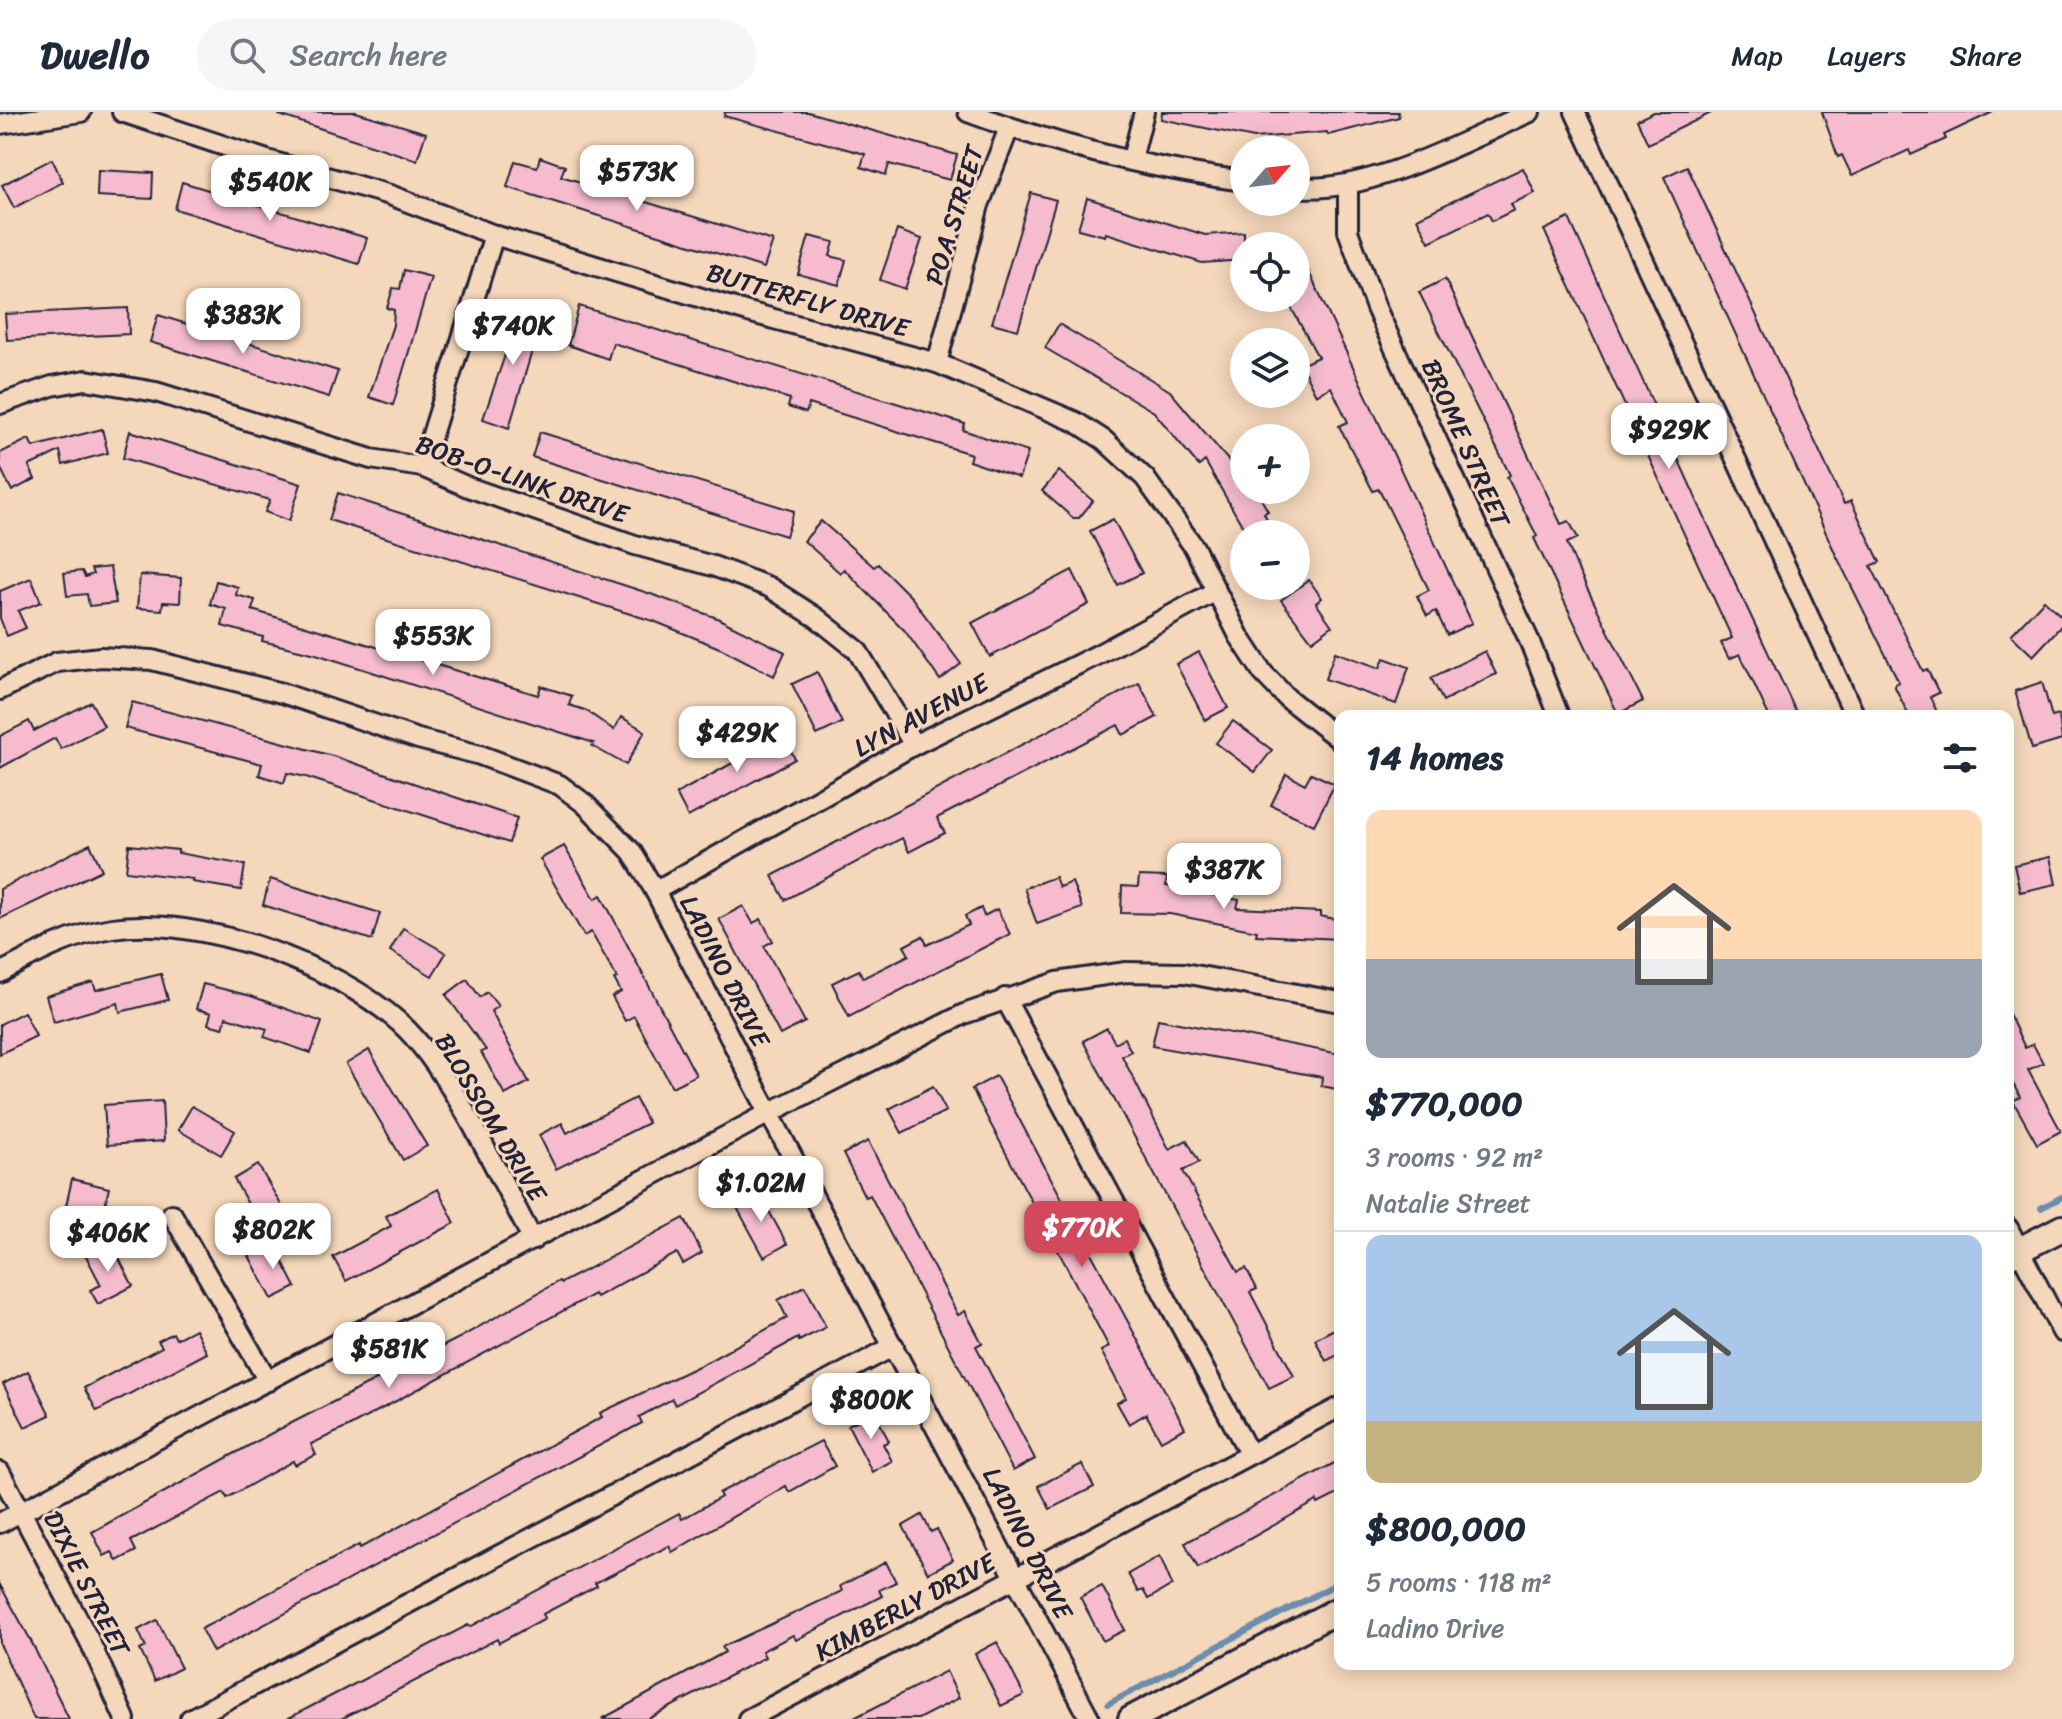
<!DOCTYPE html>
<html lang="en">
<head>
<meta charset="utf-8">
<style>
  :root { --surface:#fff; --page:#f6f6f7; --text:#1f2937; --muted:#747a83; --line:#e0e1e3; --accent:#d1495b }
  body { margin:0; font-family:Sriracha,sans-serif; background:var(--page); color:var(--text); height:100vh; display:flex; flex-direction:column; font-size:30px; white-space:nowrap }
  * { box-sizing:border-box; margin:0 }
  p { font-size:26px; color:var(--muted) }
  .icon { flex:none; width:44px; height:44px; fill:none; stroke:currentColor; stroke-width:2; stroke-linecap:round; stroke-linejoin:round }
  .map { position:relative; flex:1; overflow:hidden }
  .panel { position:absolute; left:1334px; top:598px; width:680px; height:960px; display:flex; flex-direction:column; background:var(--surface); border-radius:16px; box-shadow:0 4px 20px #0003 }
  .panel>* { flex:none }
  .needle { width:52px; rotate:62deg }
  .fabs { position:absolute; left:1230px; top:24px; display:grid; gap:16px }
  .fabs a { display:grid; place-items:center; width:80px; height:80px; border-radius:50%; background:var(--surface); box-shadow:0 4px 20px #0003; font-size:40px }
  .price { position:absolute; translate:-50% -68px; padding:0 18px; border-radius:16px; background:#fff; color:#222; font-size:26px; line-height:52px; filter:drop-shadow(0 2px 4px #0008) }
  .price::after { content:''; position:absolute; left:50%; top:48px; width:24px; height:18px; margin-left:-12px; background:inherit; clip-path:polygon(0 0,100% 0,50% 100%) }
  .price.selected { background:var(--accent); color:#fff }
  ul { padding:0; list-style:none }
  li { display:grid; align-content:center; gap:16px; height:424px; padding:0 32px }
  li+li { border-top:2px solid var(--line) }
  li span { display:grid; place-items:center; height:248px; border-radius:16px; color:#555 }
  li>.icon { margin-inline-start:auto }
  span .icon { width:144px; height:144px; fill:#fffc; stroke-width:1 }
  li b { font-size:34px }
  h2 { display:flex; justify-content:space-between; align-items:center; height:96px; padding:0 32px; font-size:34px }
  header { display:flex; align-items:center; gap:48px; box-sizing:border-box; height:112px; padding:0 40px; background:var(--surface); border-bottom:2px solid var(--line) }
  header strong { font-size:38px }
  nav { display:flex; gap:44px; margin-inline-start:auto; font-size:28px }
  .search { width:560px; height:72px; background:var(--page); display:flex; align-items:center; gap:20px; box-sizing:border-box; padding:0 28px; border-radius:44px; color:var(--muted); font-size:30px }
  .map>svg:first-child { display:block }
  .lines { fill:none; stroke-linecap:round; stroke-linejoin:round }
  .stream { stroke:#6b8dae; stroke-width:6 }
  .building { fill:#f6bccd; stroke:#22223b; stroke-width:2 }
  .street-casing { stroke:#22223b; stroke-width:24 }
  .secondary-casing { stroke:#22223b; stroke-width:30 }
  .street { stroke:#f5d8bb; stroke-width:18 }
  .secondary { stroke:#f5d8bb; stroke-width:24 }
  .labels { text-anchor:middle; stroke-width:6; stroke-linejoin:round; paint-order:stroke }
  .street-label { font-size:26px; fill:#22223b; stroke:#f5d8bb }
</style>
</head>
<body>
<header>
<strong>Dwello</strong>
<div class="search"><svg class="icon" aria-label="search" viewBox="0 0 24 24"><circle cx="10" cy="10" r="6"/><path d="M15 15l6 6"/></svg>Search here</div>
<nav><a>Map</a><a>Layers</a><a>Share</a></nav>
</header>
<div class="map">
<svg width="2062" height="1607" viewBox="0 0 2062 1607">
  <rect width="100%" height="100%" fill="#f5d8bb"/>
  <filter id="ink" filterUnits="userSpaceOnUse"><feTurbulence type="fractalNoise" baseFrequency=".0125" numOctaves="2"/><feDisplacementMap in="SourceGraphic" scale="16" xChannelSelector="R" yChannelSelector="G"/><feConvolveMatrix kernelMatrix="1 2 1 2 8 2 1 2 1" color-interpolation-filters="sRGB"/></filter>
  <g filter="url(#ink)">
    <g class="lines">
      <!-- stream -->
      <g class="stream">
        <polyline points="2041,1096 2062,1085"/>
        <polyline points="1108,1592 1340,1470"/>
      </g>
    </g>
    <!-- building -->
    <g class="building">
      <polygon points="279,0 356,0 426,21 417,48 279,3"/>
      <polygon points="725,0 808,0 957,43 950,68 889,52 886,63 861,55 865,42 724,4"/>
      <polygon points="1162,0 1398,0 1399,5 1328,23 1327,20 1254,26 1161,7"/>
      <polygon points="1654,0 1713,0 1648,32 1637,8"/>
      <polygon points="1822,0 1993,0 1944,23 1946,27 1911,43 1909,38 1852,64 1842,43 1838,45"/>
      <polygon points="540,45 565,54 561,64 773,129 764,156 507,75 515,49 537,55"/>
      <polygon points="52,47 63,70 14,96 2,73"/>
      <polygon points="1687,54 1844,392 1851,389 1880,450 1871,454 1923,559 1927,557 1939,581 1930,585 1939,604 1909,604 1894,573 1899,570 1836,443 1664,65"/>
      <polygon points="1523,56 1535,81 1511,92 1514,98 1492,109 1488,101 1429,130 1417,106"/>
      <polygon points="98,58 153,61 152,87 97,84"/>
      <polygon points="182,70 367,126 359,152 175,97"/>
      <polygon points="1031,81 1056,88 1018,218 992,211"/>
      <polygon points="1087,86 1205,123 1244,120 1244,148 1202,151 1106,121 1105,124 1078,117"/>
      <polygon points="1569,106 1709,415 1798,604 1769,604 1740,542 1729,547 1721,531 1732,526 1544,118"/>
      <polygon points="897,118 922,127 905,177 880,168"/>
      <polygon points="809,124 834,130 830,144 846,148 839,173 798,162"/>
      <polygon points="1296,132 1472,511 1447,523 1436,499 1427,504 1417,484 1429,478 1379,377 1373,379 1339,314 1348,310 1331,275 1316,283 1301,253 1318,245 1287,188 1296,186"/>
      <polygon points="404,158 431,165 393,293 369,285 393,213 394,198 387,196 393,176 400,177"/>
      <polygon points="1445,167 1561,412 1569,409 1578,426 1567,431 1578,458 1643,589 1618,602 1534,426 1537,424 1507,365 1510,363 1419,180"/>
      <polygon points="579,194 965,312 963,318 1028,340 1019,366 969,349 971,342 809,292 806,301 788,295 790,287 613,231 608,247 568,233"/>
      <polygon points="516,195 543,202 509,316 483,307 504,246"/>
      <polygon points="128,196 129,222 7,228 5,202"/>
      <polygon points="158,203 338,259 329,285 150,230"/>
      <polygon points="1059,212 1170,279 1233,354 1244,348 1244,378 1256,378 1268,399 1264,401 1274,422 1247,422 1205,349 1199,354 1154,300 1045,236"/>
      <polygon points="102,317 108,341 63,353 60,339 29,354 35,367 12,379 0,355 0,341 29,327 33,335"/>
      <polygon points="130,319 301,372 289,409 265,400 270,388 123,346"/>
      <polygon points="540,320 794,399 786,424 532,345"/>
      <polygon points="1059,359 1093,389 1079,406 1073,406 1042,379"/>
      <polygon points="338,381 648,481 717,506 785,540 774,564 722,537 656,510 329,408"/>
      <polygon points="1113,407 1142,461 1118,473 1090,419"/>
      <polygon points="821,409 874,455 878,452 912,486 961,552 940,568 905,519 844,457 840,461 804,429"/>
      <polygon points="110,455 116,491 89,494 87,482 67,484 64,461 82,459 85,465 93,462 91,457"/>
      <polygon points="1072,458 1089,492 990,545 972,511"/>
      <polygon points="140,463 181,466 180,491 163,490 162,498 137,496"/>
      <polygon points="31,466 41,490 18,499 26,516 7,524 0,506 0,479"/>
      <polygon points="1309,468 1322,486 1316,491 1332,514 1312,529 1281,488"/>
      <polygon points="216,469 238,475 236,483 255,488 252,498 538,583 541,574 572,584 569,593 585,598 614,618 621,605 645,619 626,653 592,634 594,631 316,542 262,529 263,525 222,514 226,497 210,492"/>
      <polygon points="2044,488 2062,505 2062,513 2033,544 2011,523"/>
      <polygon points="1485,539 1496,562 1443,589 1431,566"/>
      <polygon points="1199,540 1228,596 1205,608 1176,552"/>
      <polygon points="1335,540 1380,556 1384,546 1409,555 1396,592 1325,567"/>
      <polygon points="817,560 842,611 817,623 792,572"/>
      <polygon points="2042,570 2052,605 2059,603 2062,628 2032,637 2015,579"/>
      <polygon points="1139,571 1157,605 1123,623 1118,613 937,706 945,721 909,740 902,726 785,788 772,764"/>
      <polygon points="91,590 104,614 61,637 55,626 0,656 0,624 29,609 34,619"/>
      <polygon points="132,590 333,644 517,706 509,731 306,665 287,661 284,671 259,663 262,652 125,616"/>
      <polygon points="1233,609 1272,638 1255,660 1216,631"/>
      <polygon points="783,623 795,647 688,705 676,682 740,647 735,637 759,624 764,633"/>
      <polygon points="1311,661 1335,672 1314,713 1271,693 1286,662 1305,672"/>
      <polygon points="90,732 102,758 0,807 0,777"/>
      <polygon points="129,733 178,738 178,741 245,753 241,778 192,770 193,767 126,759"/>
      <polygon points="564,734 595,787 601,783 696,963 672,975 634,904 625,909 612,885 621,880 614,867 617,866 591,820 584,824 540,747"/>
      <polygon points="2050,745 2056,772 2020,780 2014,753"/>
      <polygon points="1139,764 1167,765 1166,774 1239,788 1237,796 1320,800 1320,804 1340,808 1340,827 1256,823 1257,819 1170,802 1121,801 1122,774 1138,775"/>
      <polygon points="1055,765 1059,775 1072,770 1082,796 1037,812 1024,776"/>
      <polygon points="270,767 380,801 372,828 263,793"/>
      <polygon points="743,794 753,811 761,807 773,829 764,834 805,910 780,923 719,807"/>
      <polygon points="981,796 984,804 997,797 1010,822 849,905 832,871 859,858 863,866 909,843 904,834 923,824 927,833 969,813 965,804"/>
      <polygon points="403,816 446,841 432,864 390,839"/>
      <polygon points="161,862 168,888 120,900 118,891 54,910 46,884 93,870 96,878"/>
      <polygon points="467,867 480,885 487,880 498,894 491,899 529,970 505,983 481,940 486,938 446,883"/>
      <polygon points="203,872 251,884 322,910 311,941 264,925 267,917 226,905 223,916 208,912 211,901 196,897"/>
      <polygon points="24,900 36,924 0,942 0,912"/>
      <polygon points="2008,900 2025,936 2033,932 2043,951 2028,958 2061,1019 2037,1032 2013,989 2020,985 2008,962"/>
      <polygon points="1158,907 1340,942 1337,977 1321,974 1322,965 1152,934"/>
      <polygon points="1107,916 1115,931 1124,926 1131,939 1122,944 1169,1037 1187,1028 1199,1050 1183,1059 1238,1160 1246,1156 1257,1177 1250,1180 1294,1264 1269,1276 1083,929"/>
      <polygon points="369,938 427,1034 403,1048 346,952"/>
      <polygon points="996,964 1185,1316 1161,1329 1146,1302 1129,1312 1117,1291 1126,1286 1101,1239 1109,1235 1053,1129 1042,1135 1035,1120 1045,1115 972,977"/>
      <polygon points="933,974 946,999 902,1021 889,997"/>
      <polygon points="635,986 648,1011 556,1057 539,1023 562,1011 567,1021"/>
      <polygon points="162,989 164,1029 107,1033 104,993"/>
      <polygon points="192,994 235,1019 221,1043 178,1018"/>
      <polygon points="868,1029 958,1203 965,1199 982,1231 976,1234 1035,1347 1013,1359 870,1083 865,1085 843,1042"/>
      <polygon points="258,1053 283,1096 258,1110 234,1067"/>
      <polygon points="72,1067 109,1076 98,1122 71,1116 76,1097 66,1094"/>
      <polygon points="438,1077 455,1111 346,1169 333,1145 391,1114 386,1104"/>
      <polygon points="758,1079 787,1132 764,1145 735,1092"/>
      <polygon points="684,1106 702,1141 683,1152 677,1141 596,1185 594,1182 348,1315 311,1332 316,1343 295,1353 293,1349 227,1386 224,1380 131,1429 136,1439 117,1449 112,1440 104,1444 92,1420 270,1322 459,1226 559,1169 561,1171"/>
      <polygon points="111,1131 133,1174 98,1192 90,1178 101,1173 86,1144"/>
      <polygon points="273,1131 296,1175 272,1187 249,1144"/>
      <polygon points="805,1174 826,1215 799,1229 798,1226 675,1293 672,1287 639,1305 642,1311 213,1540 201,1517 359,1433 360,1436 602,1305 600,1301 707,1250 787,1206 778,1188"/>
      <polygon points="1340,1214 1340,1242 1326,1249 1315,1227"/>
      <polygon points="195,1217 207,1241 97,1299 84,1276 162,1235 158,1229 173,1221 176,1227"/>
      <polygon points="28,1259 50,1303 25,1315 3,1272"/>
      <polygon points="874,1300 889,1329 883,1332 892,1349 872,1360 848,1313"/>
      <polygon points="821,1329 835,1354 789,1380 786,1374 672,1440 669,1434 595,1471 597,1474 543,1502 545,1506 499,1531 497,1527 341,1607 287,1607 468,1513 470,1515 679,1401 682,1407 721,1385 719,1381"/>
      <polygon points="1340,1348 1340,1381 1318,1392 1317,1389 1198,1456 1185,1431"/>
      <polygon points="1082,1352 1094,1375 1050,1397 1038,1374"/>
      <polygon points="922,1403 931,1420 937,1417 953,1448 928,1461 903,1414"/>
      <polygon points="1160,1444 1172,1473 1148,1487 1143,1478 1138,1480 1128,1462"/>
      <polygon points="886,1450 896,1470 879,1478 882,1484 796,1528 793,1523 762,1539 765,1545 648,1607 602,1607 725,1540 722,1535 842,1479 840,1474"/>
      <polygon points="0,1473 29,1525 69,1607 34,1607 0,1532"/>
      <polygon points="1102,1474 1125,1518 1103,1529 1080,1485"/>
      <polygon points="157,1508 181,1556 155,1569 140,1538 146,1535 138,1518"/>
      <polygon points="997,1530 1024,1583 1001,1594 975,1542"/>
      <polygon points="946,1559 959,1586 918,1607 852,1607"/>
    </g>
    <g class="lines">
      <!-- street casing -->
      <g class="street-casing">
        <g id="street">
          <polyline points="122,0 267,48 390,83 494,123 748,200 937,251 1076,310 1104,328 1145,366 1194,435 1239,524 1263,561 1287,586 1340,628"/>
          <path d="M968 0C1055 33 1152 57 1244 69"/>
          <polyline points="1575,0 1855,604"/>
          <polyline points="0,12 81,0"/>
          <polyline points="1132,47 1144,0"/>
          <polyline points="1348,74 1348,119 1376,196 1529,528 1559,604"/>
          <path d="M1296 75C1366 83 1465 29 1530 0"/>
          <polyline points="937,251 979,93 1009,16"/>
          <polyline points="0,292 52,274 86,268 156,280 371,347 422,355 468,375 635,433 713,454 769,475 817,506 857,538 914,633"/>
          <polyline points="422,355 494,123"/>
          <polyline points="0,578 57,550 101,545 152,548 282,581 418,627 480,643 560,673 585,692 632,740 655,779 747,959 1090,1607"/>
          <polyline points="655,779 914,633 1099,542 1214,480"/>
          <path d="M0 861C35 842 72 822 112 816 201 803 334 852 400 911 450 956 500 1067 533 1128"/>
          <polyline points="1005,886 1249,1341"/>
          <polyline points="172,1102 268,1269"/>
          <polyline points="2008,1116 2062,1220"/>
          <polyline points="0,1360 89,1528 125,1607"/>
          <polyline points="0,1411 771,1000 964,902 1057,870 1126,860 1184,861 1340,890"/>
          <polyline points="190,1607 894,1234"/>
          <polyline points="748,1607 1340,1295"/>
        </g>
      </g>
      <!-- secondary casing -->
      <g class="secondary-casing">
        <g id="secondary">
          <polyline points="2008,1144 2062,1116"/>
          <polyline points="1131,1607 1340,1497"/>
        </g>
      </g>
      <!-- street -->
      <use href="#street" class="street"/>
      <!-- secondary -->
      <use href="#secondary" class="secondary"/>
    </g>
  </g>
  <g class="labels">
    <!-- street labels -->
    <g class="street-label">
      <text transform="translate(954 103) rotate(-73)" y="9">POA STREET</text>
      <text transform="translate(808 188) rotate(16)" y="9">BUTTERFLY DRIVE</text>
      <text transform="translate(1466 331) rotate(66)" y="9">BROME STREET</text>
      <text transform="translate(522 367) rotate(19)" y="9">BOB-O-LINK DRIVE</text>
      <text transform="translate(921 603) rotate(-28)" y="9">LYN AVENUE</text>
      <text transform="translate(725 859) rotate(63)" y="9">LADINO DRIVE</text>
      <text transform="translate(491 1005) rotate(59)" y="9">BLOSSOM DRIVE</text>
      <text transform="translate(1028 1431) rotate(63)" y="9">LADINO DRIVE</text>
      <text transform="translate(87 1471) rotate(63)" y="9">DIXIE STREET</text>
      <text transform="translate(905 1495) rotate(-28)" y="9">KIMBERLY DRIVE</text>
    </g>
  </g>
</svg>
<div class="fabs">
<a><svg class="needle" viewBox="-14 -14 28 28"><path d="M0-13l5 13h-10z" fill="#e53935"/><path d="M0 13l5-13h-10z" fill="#747a83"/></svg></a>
<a><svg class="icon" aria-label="locate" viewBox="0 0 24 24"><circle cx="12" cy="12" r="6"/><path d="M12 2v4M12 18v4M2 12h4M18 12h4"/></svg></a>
<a><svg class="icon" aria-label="layers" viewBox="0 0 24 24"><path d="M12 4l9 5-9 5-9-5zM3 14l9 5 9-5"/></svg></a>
<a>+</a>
<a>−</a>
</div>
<b class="price" style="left:637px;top:101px">$573K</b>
<b class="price" style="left:270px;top:111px">$540K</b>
<b class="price" style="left:243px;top:244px">$383K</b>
<b class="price" style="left:513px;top:255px">$740K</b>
<b class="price" style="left:1669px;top:359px">$929K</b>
<b class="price" style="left:433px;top:565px">$553K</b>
<b class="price" style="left:737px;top:662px">$429K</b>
<b class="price" style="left:1224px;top:799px">$387K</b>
<b class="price" style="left:761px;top:1112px">$1.02M</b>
<b class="price selected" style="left:1082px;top:1157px">$770K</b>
<b class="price" style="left:273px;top:1159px">$802K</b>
<b class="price" style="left:108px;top:1162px">$406K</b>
<b class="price" style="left:389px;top:1278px">$581K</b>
<b class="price" style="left:871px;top:1329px">$800K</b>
<section class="panel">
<h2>14 homes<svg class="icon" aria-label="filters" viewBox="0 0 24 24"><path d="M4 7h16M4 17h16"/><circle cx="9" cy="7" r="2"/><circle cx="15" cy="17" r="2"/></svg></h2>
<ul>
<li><span style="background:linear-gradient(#ffd9b3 60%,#9aa5b1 0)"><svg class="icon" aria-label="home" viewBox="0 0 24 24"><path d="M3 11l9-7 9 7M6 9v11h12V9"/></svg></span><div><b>$770,000</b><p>3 rooms · 92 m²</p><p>Natalie Street</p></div></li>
<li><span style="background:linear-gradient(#a9c7e8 75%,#c2b280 0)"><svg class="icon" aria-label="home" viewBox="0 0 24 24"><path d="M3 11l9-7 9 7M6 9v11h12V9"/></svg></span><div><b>$800,000</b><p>5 rooms · 118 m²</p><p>Ladino Drive</p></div></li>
</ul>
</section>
</div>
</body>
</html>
